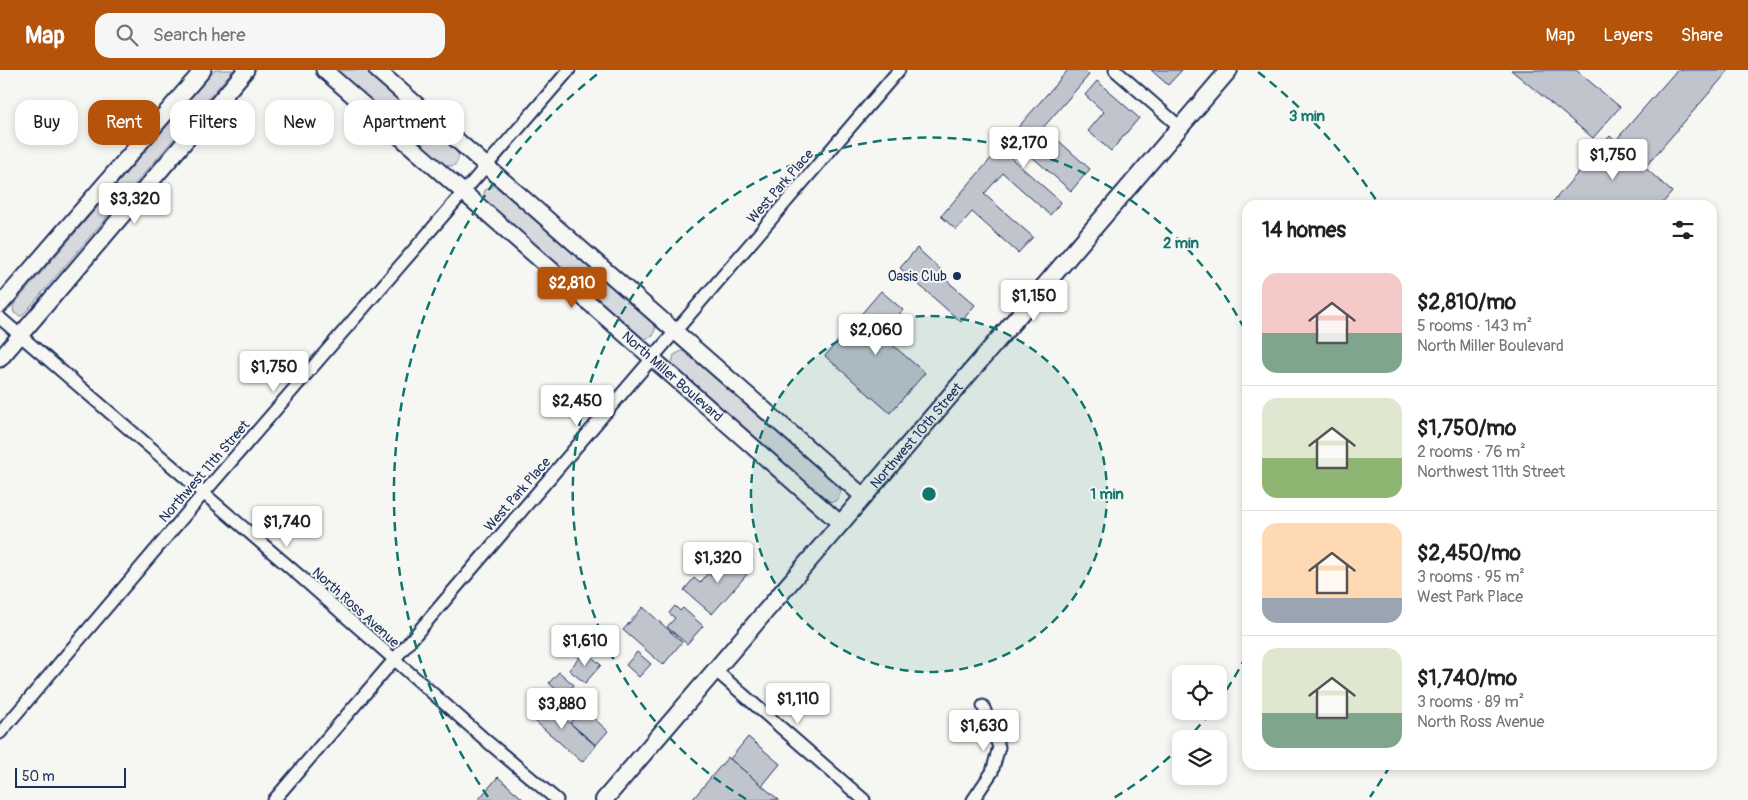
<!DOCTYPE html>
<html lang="en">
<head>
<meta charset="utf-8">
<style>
  :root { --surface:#fff; --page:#f6f6f6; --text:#222; --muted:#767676; --line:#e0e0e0; --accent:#b45309 }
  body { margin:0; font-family:Pangolin,sans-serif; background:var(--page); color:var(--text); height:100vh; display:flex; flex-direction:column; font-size:19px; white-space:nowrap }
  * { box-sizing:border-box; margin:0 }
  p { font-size:16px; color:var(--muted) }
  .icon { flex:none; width:28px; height:28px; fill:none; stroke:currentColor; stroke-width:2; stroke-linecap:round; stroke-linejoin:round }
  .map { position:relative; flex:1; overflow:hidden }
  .drawer { position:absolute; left:1242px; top:130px; width:475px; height:570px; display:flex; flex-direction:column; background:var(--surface); border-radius:15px; box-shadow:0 2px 8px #0003 }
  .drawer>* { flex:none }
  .top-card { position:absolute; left:15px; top:30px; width:475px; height:45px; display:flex; gap:10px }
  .controls { position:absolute; left:1172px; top:595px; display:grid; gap:10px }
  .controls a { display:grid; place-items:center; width:55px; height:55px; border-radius:10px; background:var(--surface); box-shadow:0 2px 8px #0003; font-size:25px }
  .scale { position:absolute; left:15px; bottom:12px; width:111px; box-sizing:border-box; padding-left:5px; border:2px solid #1b2f5e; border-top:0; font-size:14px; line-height:18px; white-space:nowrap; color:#1b2f5e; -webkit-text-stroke:4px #f6f6f2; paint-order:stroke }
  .price { position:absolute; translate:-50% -42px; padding:0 11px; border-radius:5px; background:#fff; color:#222; font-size:16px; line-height:32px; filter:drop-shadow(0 1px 2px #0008) }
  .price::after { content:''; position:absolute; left:50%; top:30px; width:15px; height:11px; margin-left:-8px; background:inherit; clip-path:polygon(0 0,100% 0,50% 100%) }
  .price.active { background:var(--accent); color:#fff }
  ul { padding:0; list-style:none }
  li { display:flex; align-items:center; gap:15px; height:125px; padding:0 20px }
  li+li { border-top:1px solid var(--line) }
  li span { display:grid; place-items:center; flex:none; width:140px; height:100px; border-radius:15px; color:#555 }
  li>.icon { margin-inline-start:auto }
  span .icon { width:60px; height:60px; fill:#fffc; stroke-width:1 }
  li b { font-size:21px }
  h2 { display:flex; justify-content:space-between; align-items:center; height:60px; padding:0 20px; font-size:21px }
  .pill { padding:0 18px; border-radius:15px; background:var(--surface); box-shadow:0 2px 8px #0003; font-size:18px; line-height:45px }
  .pill.active { background:var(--accent); color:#fff }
  header { display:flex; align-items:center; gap:30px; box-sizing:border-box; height:70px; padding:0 25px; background:var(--accent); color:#fff }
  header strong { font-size:24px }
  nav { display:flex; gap:28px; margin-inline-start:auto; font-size:18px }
  .search { width:350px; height:45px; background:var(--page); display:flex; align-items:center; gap:12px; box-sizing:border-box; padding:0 18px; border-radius:15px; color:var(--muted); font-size:19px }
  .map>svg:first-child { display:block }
  .green { fill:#d6d9dd; stroke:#78849e }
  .building { fill:#c0c4cd; stroke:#1b2f5e }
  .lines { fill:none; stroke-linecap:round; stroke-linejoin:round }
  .minor-casing { stroke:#1b2f5e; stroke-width:15 }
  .tertiary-casing { stroke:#1b2f5e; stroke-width:19 }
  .secondary-casing { stroke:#1b2f5e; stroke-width:20 }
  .minor { stroke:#f6f6f2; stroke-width:11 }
  .tertiary { stroke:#f6f6f2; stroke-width:15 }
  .secondary { stroke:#f6f6f2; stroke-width:16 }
  .ring { fill:none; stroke:#0f766e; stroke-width:2.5; stroke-dasharray:9 6 }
  .poi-dot { fill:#1b2f5e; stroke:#f6f6f2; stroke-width:2 }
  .labels { text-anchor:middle; stroke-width:4; stroke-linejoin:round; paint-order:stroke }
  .street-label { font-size:14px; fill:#1b2f5e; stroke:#f6f6f2 }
  .poi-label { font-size:14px; fill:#1b2f5e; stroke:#f6f6f2; text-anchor:end }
  .centre { fill:#0f766e; stroke:#f6f6f2; stroke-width:2.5 }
  .ring-label { font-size:15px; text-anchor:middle; font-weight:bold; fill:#0f766e; stroke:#f6f6f2; stroke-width:4; stroke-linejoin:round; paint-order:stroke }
</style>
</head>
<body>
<header>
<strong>Map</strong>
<div class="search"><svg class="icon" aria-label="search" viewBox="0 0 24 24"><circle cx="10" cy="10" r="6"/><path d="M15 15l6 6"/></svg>Search here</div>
<nav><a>Map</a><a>Layers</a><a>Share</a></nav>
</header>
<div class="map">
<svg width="1748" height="730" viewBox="0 0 1748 730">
  <rect width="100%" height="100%" fill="#f6f6f2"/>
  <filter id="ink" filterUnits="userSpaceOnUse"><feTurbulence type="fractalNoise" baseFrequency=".02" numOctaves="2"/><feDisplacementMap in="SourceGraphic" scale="10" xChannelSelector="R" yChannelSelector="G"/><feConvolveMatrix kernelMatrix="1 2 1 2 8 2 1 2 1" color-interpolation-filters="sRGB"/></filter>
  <g filter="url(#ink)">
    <!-- green -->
    <g class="green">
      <polygon points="215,0 233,0 23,245 20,246 14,243 13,237 15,233"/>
      <polygon points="336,0 366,0 456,81 459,86 456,94 452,96 443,95"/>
      <polygon points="494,116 498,118 653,252 656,256 653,266 645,269 640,267 485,131 483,128 485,120"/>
      <polygon points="682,281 687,283 837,415 841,421 838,429 833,432 825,430 674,297 672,293 674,285"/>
    </g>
    <!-- building -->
    <g class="building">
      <polygon points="1068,0 1083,0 1089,5 1041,60 1047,66 1050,63 1090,99 1071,121 1031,86 1036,81 1026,73 1012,89 1061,132 1050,145 1003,103 984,124 1033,167 1018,183 972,142 956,160 941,146"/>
      <polygon points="1151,0 1182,0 1168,15"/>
      <polygon points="1511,0 1576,0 1620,37 1593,68"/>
      <polygon points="1677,0 1729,0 1646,96 1616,70"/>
      <polygon points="1097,11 1139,48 1111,81 1088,61 1104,42 1085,25"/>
      <polygon points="1610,66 1672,122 1661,135 1550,135"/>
      <polygon points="917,178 941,200 938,203 975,235 961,252 900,198"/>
      <polygon points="881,221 903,240 881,265 925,303 890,343 825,286"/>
      <polygon points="731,484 750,501 712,544 684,520 694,508 700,513 708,503 712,506"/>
      <polygon points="675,536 680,541 683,538 703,556 687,574 667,557 675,548 669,543"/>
      <polygon points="643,537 682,572 663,595 623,560"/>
      <polygon points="585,581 601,595 585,613 569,600"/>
      <polygon points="637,582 651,594 639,607 626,595"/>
      <polygon points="559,602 574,615 564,627 549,613"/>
      <polygon points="542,629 596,676 582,692 528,645"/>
      <polygon points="583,639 608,661 596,675 570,653"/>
      <polygon points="748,667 780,694 762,716 730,689"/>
      <polygon points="728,687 730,689 779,730 692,730"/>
      <polygon points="498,707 524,730 478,730"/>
    </g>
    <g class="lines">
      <!-- minor casing -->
      <g class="minor-casing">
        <g id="minor">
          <polyline points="1115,0 1180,57"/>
          <polyline points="0,248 302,508 489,673 557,730"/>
          <polyline points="715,600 864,730"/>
          <polyline points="0,663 203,424 569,0"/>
          <polyline points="274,730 899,0"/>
          <polyline points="973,730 992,702 999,677 983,636"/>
        </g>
      </g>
      <!-- tertiary casing -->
      <g class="tertiary-casing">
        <g id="tertiary">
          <path id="s1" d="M324 0 841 454"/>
          <polyline points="377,0 864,427"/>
          <polyline points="0,235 203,0"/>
          <polyline points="0,289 246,0"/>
        </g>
      </g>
      <!-- secondary casing -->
      <g class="secondary-casing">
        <g id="secondary">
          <path id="s2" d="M604 730 1229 0"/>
        </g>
      </g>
      <!-- minor -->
      <use href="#minor" class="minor"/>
      <!-- tertiary -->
      <use href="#tertiary" class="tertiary"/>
      <!-- secondary -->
      <use href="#secondary" class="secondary"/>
    </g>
  </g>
  <!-- distance rings -->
  <circle cx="929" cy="424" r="178" fill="#0f766e" fill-opacity=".12"/>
  <g class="ring">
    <circle cx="929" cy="424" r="178"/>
    <path d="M1246 586A356 356 0 0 1 1219 631M1210 643A356 356 0 0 1 1189 667M1181 676A356 356 0 0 1 1112 729M746 729A356 356 0 1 1 1246 262"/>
    <path d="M1390 696A535 535 0 0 1 1370 727M488 727A535 535 0 0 1 600 2M1258 2A535 535 0 0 1 1378 133"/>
  </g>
  <!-- markers -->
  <circle class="poi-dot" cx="957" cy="206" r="5"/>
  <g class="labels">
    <!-- street labels -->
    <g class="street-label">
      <text transform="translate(780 116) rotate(-49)" y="5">West Park Place</text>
      <text dy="5" stroke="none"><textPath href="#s1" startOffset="464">North Miller Boulevard</textPath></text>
      <text dy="5" stroke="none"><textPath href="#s2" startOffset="480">Northwest 10th Street</textPath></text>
      <text transform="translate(204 401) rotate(-49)" y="5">Northwest 11th Street</text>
      <text transform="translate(517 424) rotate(-49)" y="5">West Park Place</text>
      <text transform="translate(356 537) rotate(42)" y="5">North Ross Avenue</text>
    </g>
    <!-- poi labels -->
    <g class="poi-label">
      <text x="947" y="211">Oasis Club</text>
    </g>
  </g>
  <circle cx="929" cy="424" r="8" class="centre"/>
  <g class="ring-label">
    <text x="1307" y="51">3 min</text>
    <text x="1181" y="178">2 min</text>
    <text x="1107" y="429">1 min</text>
  </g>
</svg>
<div class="controls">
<a><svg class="icon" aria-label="locate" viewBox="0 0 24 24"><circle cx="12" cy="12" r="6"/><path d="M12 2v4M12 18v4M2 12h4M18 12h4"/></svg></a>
<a><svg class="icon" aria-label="layers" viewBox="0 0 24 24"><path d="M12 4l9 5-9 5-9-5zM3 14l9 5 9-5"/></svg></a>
</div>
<div class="scale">50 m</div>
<b class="price" style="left:1024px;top:99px">$2,170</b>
<b class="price" style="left:1613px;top:111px">$1,750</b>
<b class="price" style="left:135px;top:155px">$3,320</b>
<b class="price active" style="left:572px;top:239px">$2,810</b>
<b class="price" style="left:1034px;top:252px">$1,150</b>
<b class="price" style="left:876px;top:286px">$2,060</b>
<b class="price" style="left:274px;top:323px">$1,750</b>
<b class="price" style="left:577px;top:357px">$2,450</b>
<b class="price" style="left:287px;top:478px">$1,740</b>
<b class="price" style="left:718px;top:514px">$1,320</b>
<b class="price" style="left:585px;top:597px">$1,610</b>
<b class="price" style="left:798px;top:655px">$1,110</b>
<b class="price" style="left:562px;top:660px">$3,880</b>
<b class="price" style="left:984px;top:682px">$1,630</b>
<div class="top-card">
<a class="pill">Buy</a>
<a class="pill active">Rent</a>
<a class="pill">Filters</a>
<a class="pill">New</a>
<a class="pill">Apartment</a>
</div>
<section class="drawer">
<h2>14 homes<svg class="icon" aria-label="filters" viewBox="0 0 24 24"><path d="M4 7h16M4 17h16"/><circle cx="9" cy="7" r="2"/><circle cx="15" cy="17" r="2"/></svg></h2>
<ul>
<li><span style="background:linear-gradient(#f6c9c9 60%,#7fa58c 0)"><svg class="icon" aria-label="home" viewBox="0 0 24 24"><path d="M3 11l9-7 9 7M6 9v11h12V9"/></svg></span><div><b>$2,810/mo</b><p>5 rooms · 143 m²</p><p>North Miller Boulevard</p></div></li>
<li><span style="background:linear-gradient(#dfe7d0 60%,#8fb573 0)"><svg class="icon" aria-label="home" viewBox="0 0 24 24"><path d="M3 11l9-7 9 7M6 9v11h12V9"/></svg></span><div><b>$1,750/mo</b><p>2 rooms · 76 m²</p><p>Northwest 11th Street</p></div></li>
<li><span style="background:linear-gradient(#ffd9b3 75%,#9aa5b1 0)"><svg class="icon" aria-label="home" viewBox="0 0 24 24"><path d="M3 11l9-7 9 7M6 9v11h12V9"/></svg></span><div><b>$2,450/mo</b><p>3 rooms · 95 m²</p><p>West Park Place</p></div></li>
<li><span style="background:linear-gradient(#dfe7d0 65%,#7fa58c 0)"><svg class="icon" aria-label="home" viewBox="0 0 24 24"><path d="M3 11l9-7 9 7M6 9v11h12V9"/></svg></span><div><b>$1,740/mo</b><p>3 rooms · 89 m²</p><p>North Ross Avenue</p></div></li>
</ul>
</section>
</div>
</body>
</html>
